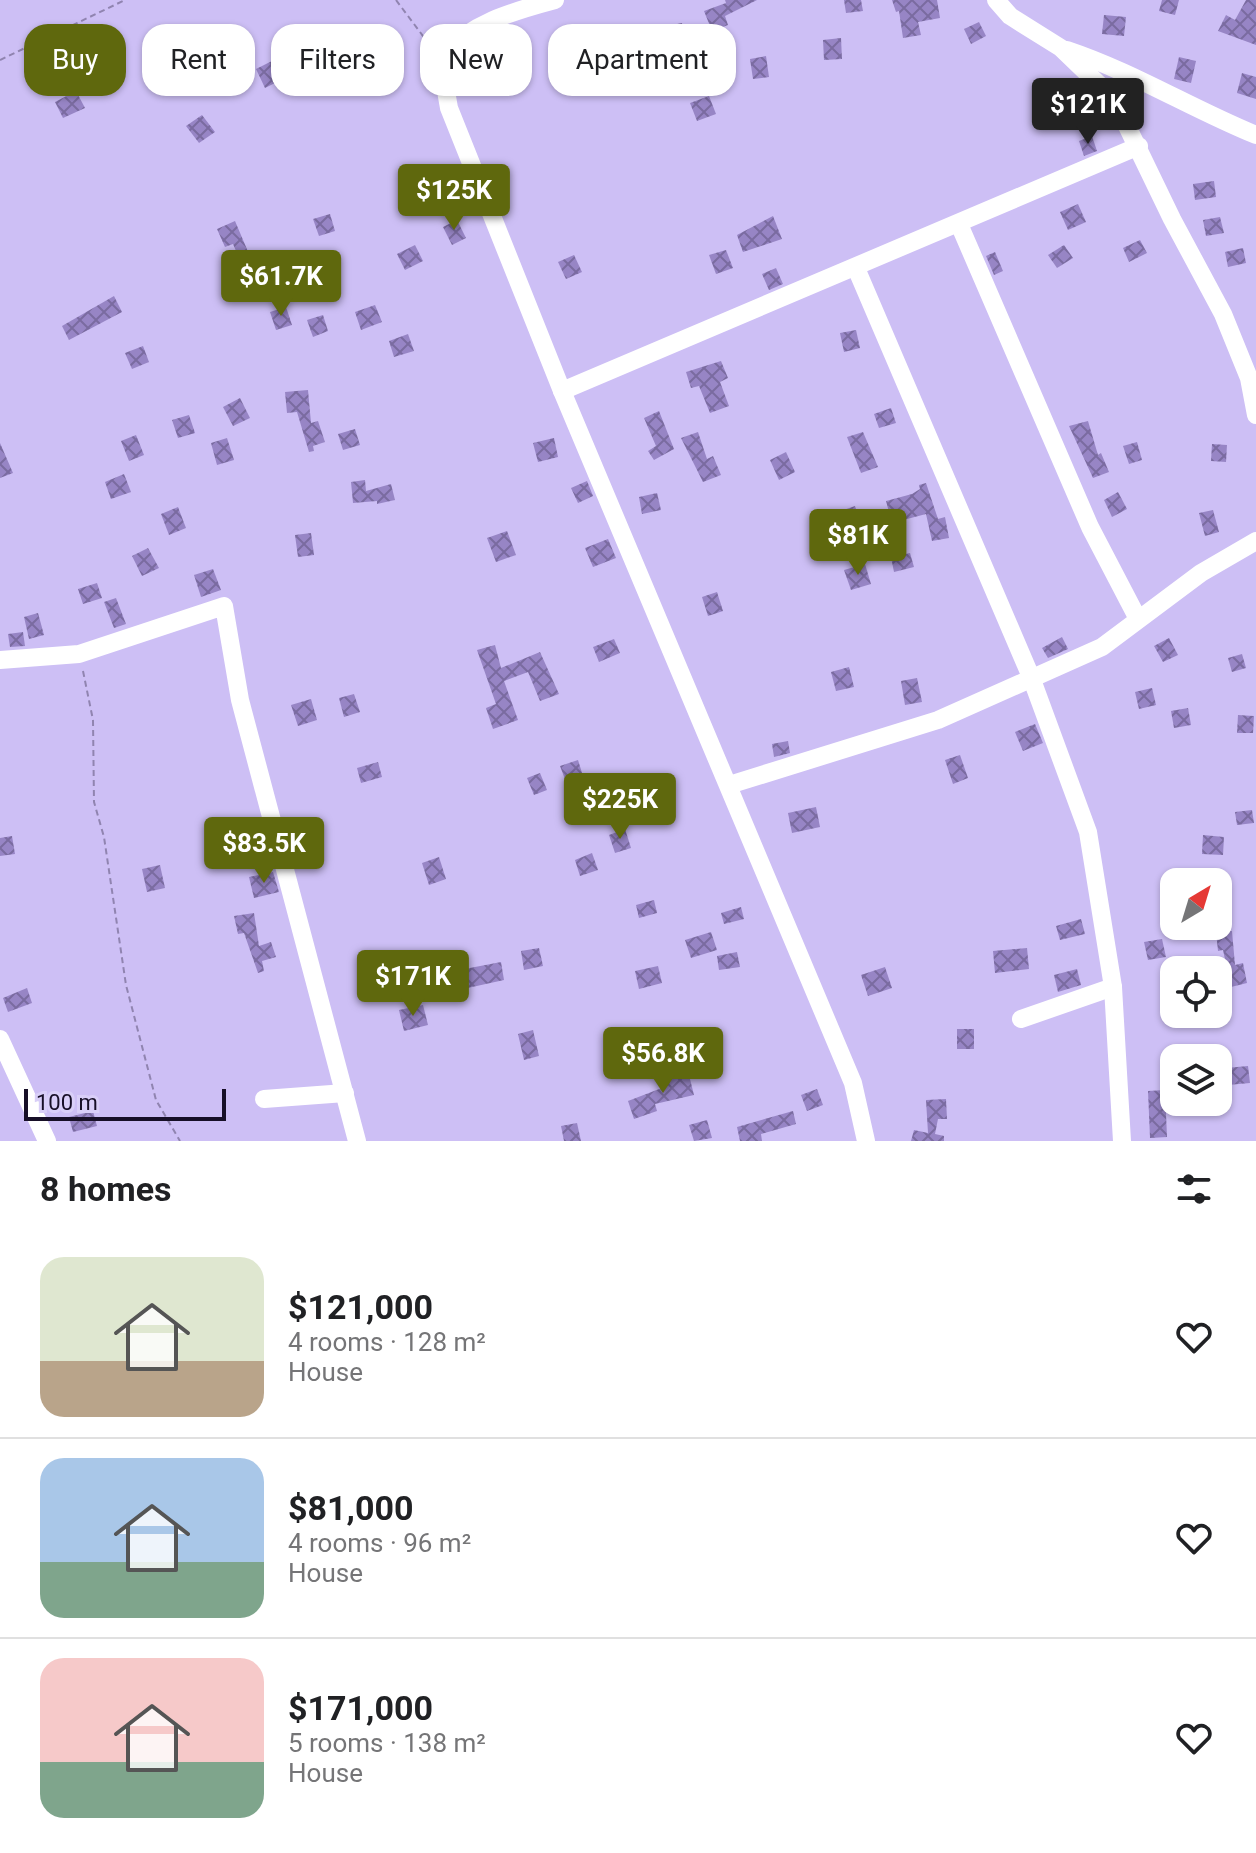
<!DOCTYPE html>
<html lang="en">
<head>
<meta charset="utf-8">
<style>
  :root { --surface:#fff; --page:#f6f6f6; --text:#202124; --muted:#757577; --line:#e0e0e0; --accent:#5f680d }
  body { margin:0; font-family:Roboto,sans-serif; background:var(--page); color:var(--text); height:100vh; display:flex; flex-direction:column; font-size:30px; white-space:nowrap }
  * { box-sizing:border-box; margin:0 }
  p { font-size:26px; color:var(--muted) }
  .icon { flex:none; width:44px; height:44px; fill:none; stroke:currentColor; stroke-width:2; stroke-linecap:round; stroke-linejoin:round }
  .map { position:relative; height:1141px; overflow:hidden }
  .panel { display:flex; flex-direction:column; background:var(--surface); flex:1 }
  .panel>* { flex:none }
  .top-card { position:absolute; left:24px; top:24px; width:800px; height:72px; display:flex; gap:16px }
  .needle { width:52px; rotate:38deg }
  .fabs { position:absolute; left:1160px; top:868px; display:grid; gap:16px }
  .fabs a { display:grid; place-items:center; width:72px; height:72px; border-radius:16px; background:var(--surface); box-shadow:0 2px 6px #0004; font-size:40px }
  .scale { position:absolute; left:24px; bottom:20px; width:202px; box-sizing:border-box; padding-left:8px; border:4px solid #170f27; border-top:0; font-size:22px; line-height:28px; white-space:nowrap; color:#170f27; -webkit-text-stroke:6px #d9cff8; paint-order:stroke }
  .price { position:absolute; translate:-50% -68px; padding:0 18px; border-radius:8px; background:var(--accent); color:#fff; font-size:26px; line-height:52px; filter:drop-shadow(0 2px 4px #0008) }
  .price::after { content:''; position:absolute; left:50%; top:48px; width:24px; height:18px; margin-left:-12px; background:inherit; clip-path:polygon(0 0,100% 0,50% 100%) }
  .price.on { background:#222; color:#fff }
  ul { padding:0; list-style:none }
  li { display:flex; align-items:center; gap:24px; height:200px; padding:0 40px }
  li+li { border-top:2px solid var(--line) }
  li span { display:grid; place-items:center; flex:none; width:224px; height:160px; border-radius:24px; color:#555 }
  li>.icon { margin-inline-start:auto }
  span .icon { width:96px; height:96px; fill:#fffc; stroke-width:1 }
  li b { font-size:34px }
  h2 { display:flex; justify-content:space-between; align-items:center; height:96px; padding:0 40px; font-size:34px }
  .tag { padding:0 28px; border-radius:24px; background:var(--surface); box-shadow:0 2px 6px #0004; font-size:28px; line-height:72px }
  .tag.on { background:var(--accent); color:#fff }
  .map>svg:first-child { display:block }
  .building { fill:url(#building-cross-hatch) }
  .lines { fill:none; stroke-linecap:round; stroke-linejoin:round }
  .path { stroke:#9084b0; stroke-width:2; stroke-dasharray:6 4; stroke-linecap:butt }
  .minor { stroke:#fff; stroke-width:18 }
</style>
</head>
<body>
<div class="map">
<svg width="1256" height="1141" viewBox="0 0 1256 1141">
  <defs>
    <pattern id="building-cross-hatch" width="8" height="8" patternUnits="userSpaceOnUse" patternTransform="scale(2)"><rect width="8" height="8" fill="#9785c5"/><path d="M0 0l8 8M0 8l8-8" fill="none" stroke="#7a6ba0"/></pattern>
  </defs>
  <rect width="100%" height="100%" fill="#cdbff5"/>
  <!-- building -->
  <g class="building">
    <polygon points="725,0 757,0 725,16 728,25 712,31 704,11 726,3"/>
    <polygon points="844,0 861,0 863,11 846,13"/>
    <polygon points="892,0 937,0 940,18 918,22 921,35 903,38 899,11 896,12"/>
    <polygon points="1162,0 1179,0 1175,15 1159,11"/>
    <polygon points="1246,0 1256,0 1256,45 1218,31 1226,15 1235,20"/>
    <polygon points="1104,15 1126,17 1124,36 1102,34"/>
    <polygon points="979,22 986,36 971,44 964,29"/>
    <polygon points="682,23 686,42 666,46 662,27"/>
    <polygon points="841,38 842,59 824,60 823,40"/>
    <polygon points="766,56 769,77 753,79 750,59"/>
    <polygon points="1179,57 1196,61 1191,83 1174,79"/>
    <polygon points="274,60 283,79 265,88 256,69"/>
    <polygon points="1242,73 1256,77 1256,99 1237,93"/>
    <polygon points="76,91 85,108 63,118 55,102"/>
    <polygon points="709,96 716,114 697,121 690,103"/>
    <polygon points="202,115 215,132 199,143 186,126"/>
    <polygon points="1092,136 1097,151 1084,156 1079,141"/>
    <polygon points="1214,181 1216,197 1195,200 1193,184"/>
    <polygon points="1078,204 1086,222 1068,230 1060,212"/>
    <polygon points="330,214 335,231 319,236 313,219"/>
    <polygon points="773,216 782,239 743,252 737,235"/>
    <polygon points="1220,217 1224,233 1206,236 1203,220"/>
    <polygon points="457,220 466,238 452,245 443,227"/>
    <polygon points="235,221 249,254 255,251 262,268 256,271 259,280 250,283 233,244 225,247 217,229"/>
    <polygon points="1140,240 1147,253 1129,262 1123,248"/>
    <polygon points="415,245 423,261 405,270 397,254"/>
    <polygon points="1064,245 1073,258 1057,268 1048,255"/>
    <polygon points="1243,248 1246,263 1228,267 1225,252"/>
    <polygon points="726,250 733,268 716,274 709,255"/>
    <polygon points="995,252 1003,271 994,275 986,256"/>
    <polygon points="574,255 582,272 566,279 558,262"/>
    <polygon points="776,268 783,284 769,290 762,274"/>
    <polygon points="114,296 122,312 69,340 62,326"/>
    <polygon points="375,305 382,322 361,330 355,312"/>
    <polygon points="286,307 292,325 276,330 270,312"/>
    <polygon points="323,315 328,331 313,337 307,320"/>
    <polygon points="856,330 860,348 844,352 840,333"/>
    <polygon points="408,334 414,351 394,357 389,341"/>
    <polygon points="143,346 149,362 132,369 125,353"/>
    <polygon points="721,361 728,378 720,382 729,406 710,413 699,386 691,388 686,372"/>
    <polygon points="308,390 311,423 318,421 325,442 313,446 314,451 309,452 297,412 287,413 285,392"/>
    <polygon points="240,398 250,418 233,426 223,407"/>
    <polygon points="891,408 896,423 879,428 874,414"/>
    <polygon points="659,411 674,449 654,460 648,451 656,446 644,418"/>
    <polygon points="189,415 195,433 178,438 172,420"/>
    <polygon points="1088,421 1098,455 1101,453 1109,472 1093,478 1069,426"/>
    <polygon points="355,429 360,445 343,450 338,434"/>
    <polygon points="698,432 707,459 713,456 721,475 703,482 681,438"/>
    <polygon points="863,432 878,467 861,473 847,437"/>
    <polygon points="136,435 144,455 129,461 121,441"/>
    <polygon points="227,438 234,460 217,465 211,443"/>
    <polygon points="554,438 558,457 538,462 533,443"/>
    <polygon points="1137,442 1142,460 1129,464 1123,446"/>
    <polygon points="0,443 13,473 0,478"/>
    <polygon points="1212,444 1227,445 1226,462 1211,461"/>
    <polygon points="786,452 795,472 779,480 770,460"/>
    <polygon points="124,474 131,492 111,499 105,482"/>
    <polygon points="365,480 366,491 391,484 395,500 377,504 377,501 353,503 351,482"/>
    <polygon points="587,481 593,496 578,503 571,488"/>
    <polygon points="926,483 938,519 945,517 949,538 932,541 926,514 892,523 886,501 912,494 920,489 919,485"/>
    <polygon points="1118,492 1127,509 1112,517 1104,500"/>
    <polygon points="657,493 661,510 642,514 639,497"/>
    <polygon points="855,506 860,521 844,527 838,512"/>
    <polygon points="178,507 186,528 169,535 161,514"/>
    <polygon points="1213,510 1219,532 1205,536 1199,513"/>
    <polygon points="507,531 516,555 496,562 487,538"/>
    <polygon points="311,533 314,555 298,557 295,535"/>
    <polygon points="608,539 616,558 593,567 585,548"/>
    <polygon points="148,548 159,568 142,576 132,556"/>
    <polygon points="910,553 914,567 894,572 891,557"/>
    <polygon points="865,564 871,584 851,590 844,570"/>
    <polygon points="213,569 221,590 201,597 194,575"/>
    <polygon points="97,583 102,598 83,604 78,589"/>
    <polygon points="717,592 723,611 708,616 702,597"/>
    <polygon points="116,598 126,624 114,628 104,602"/>
    <polygon points="38,613 44,635 29,639 24,617"/>
    <polygon points="23,632 25,646 10,647 8,634"/>
    <polygon points="1062,637 1068,649 1048,658 1042,648"/>
    <polygon points="1169,638 1178,655 1163,662 1154,646"/>
    <polygon points="614,639 620,653 599,662 593,647"/>
    <polygon points="495,645 501,668 540,652 559,694 540,701 528,672 504,681 518,720 493,729 486,708 496,704 477,650"/>
    <polygon points="1242,654 1246,668 1232,672 1228,658"/>
    <polygon points="849,667 854,687 836,691 831,672"/>
    <polygon points="917,678 922,702 905,705 901,681"/>
    <polygon points="1152,688 1156,705 1139,709 1135,692"/>
    <polygon points="354,694 360,712 344,717 339,698"/>
    <polygon points="311,699 317,720 298,726 291,705"/>
    <polygon points="1188,708 1191,725 1174,728 1171,711"/>
    <polygon points="1238,715 1254,716 1253,733 1237,733"/>
    <polygon points="1035,724 1043,743 1023,751 1015,732"/>
    <polygon points="788,741 790,753 774,757 772,744"/>
    <polygon points="960,755 968,778 953,784 945,760"/>
    <polygon points="578,760 583,776 566,782 560,766"/>
    <polygon points="378,762 382,777 361,783 357,768"/>
    <polygon points="540,773 547,790 534,795 527,778"/>
    <polygon points="816,807 820,827 792,833 788,813"/>
    <polygon points="1252,810 1254,823 1237,825 1235,812"/>
    <polygon points="625,829 631,848 615,853 609,835"/>
    <polygon points="1203,835 1224,837 1223,855 1202,854"/>
    <polygon points="12,836 15,854 0,856 0,838"/>
    <polygon points="592,853 598,870 580,876 575,860"/>
    <polygon points="439,857 446,879 429,885 422,863"/>
    <polygon points="160,865 165,888 147,892 142,869"/>
    <polygon points="273,872 279,892 254,898 249,877"/>
    <polygon points="654,900 657,913 639,918 636,905"/>
    <polygon points="741,907 744,919 724,924 721,913"/>
    <polygon points="254,913 259,946 271,942 276,957 262,961 264,971 258,973 244,933 238,934 234,916"/>
    <polygon points="1081,919 1085,934 1060,940 1056,926"/>
    <polygon points="1232,931 1235,965 1243,963 1247,983 1231,987 1223,950 1218,951 1216,932"/>
    <polygon points="711,932 717,950 691,958 685,940"/>
    <polygon points="1162,939 1166,957 1148,960 1144,942"/>
    <polygon points="539,948 543,966 524,970 521,951"/>
    <polygon points="1027,948 1029,969 995,973 993,951"/>
    <polygon points="737,952 740,967 719,970 717,956"/>
    <polygon points="501,962 504,980 454,991 449,972"/>
    <polygon points="658,966 662,983 639,989 635,971"/>
    <polygon points="885,967 892,988 868,996 861,975"/>
    <polygon points="1077,969 1081,985 1058,992 1054,975"/>
    <polygon points="27,988 32,1003 8,1012 3,998"/>
    <polygon points="423,1005 428,1025 404,1031 399,1010"/>
    <rect x="957" y="1029" width="17" height="20"/>
    <polygon points="533,1030 539,1056 524,1060 518,1034"/>
    <polygon points="1248,1066 1250,1083 1228,1085 1226,1068"/>
    <polygon points="688,1071 694,1095 655,1104 657,1111 634,1119 628,1101 667,1086 665,1076"/>
    <polygon points="817,1089 823,1105 807,1111 801,1095"/>
    <polygon points="1165,1090 1167,1137 1150,1138 1148,1091"/>
    <polygon points="946,1099 947,1119 938,1119 935,1134 944,1136 944,1141 911,1141 914,1130 928,1133 926,1100"/>
    <polygon points="93,1111 97,1126 73,1132 69,1117"/>
    <polygon points="793,1111 796,1124 761,1134 762,1141 740,1141 737,1127"/>
    <polygon points="707,1120 712,1138 694,1141 689,1125"/>
    <polygon points="577,1123 581,1141 564,1141 561,1126"/>
  </g>
  <g class="lines">
    <!-- path -->
    <g class="path">
      <polyline points="396,0 429,44"/>
      <polyline points="0,60 125,0"/>
      <polyline points="83,671 93,720 94,802 104,837 126,985 156,1100 180,1141"/>
    </g>
    <!-- minor -->
    <g class="minor">
      <path d="M555 0C510 12 472 23 440 57L449 108 562 391 853 1083 866 1141"/>
      <polyline points="996,0 1010,16 1061,48 1114,99 1172,219 1223,314 1249,378 1256,415"/>
      <path d="M1067 50C1133 72 1192 109 1256 135"/>
      <polyline points="959,224 1090,527 1138,619"/>
      <polyline points="856,268 1031,677 1088,832 1113,987 1122,1141"/>
      <polyline points="562,391 1139,146"/>
      <polyline points="0,660 79,654 224,606 240,700 357,1141"/>
      <polyline points="729,785 938,720 1102,647 1201,573 1256,541"/>
      <polyline points="1021,1019 1113,987"/>
      <polyline points="0,1039 47,1141"/>
      <polyline points="264,1099 345,1093"/>
    </g>
  </g>
</svg>
<div class="fabs">
<a><svg class="needle" viewBox="-14 -14 28 28"><path d="M0-13l5 13h-10z" fill="#e53935"/><path d="M0 13l5-13h-10z" fill="#757577"/></svg></a>
<a><svg class="icon" aria-label="locate" viewBox="0 0 24 24"><circle cx="12" cy="12" r="6"/><path d="M12 2v4M12 18v4M2 12h4M18 12h4"/></svg></a>
<a><svg class="icon" aria-label="layers" viewBox="0 0 24 24"><path d="M12 4l9 5-9 5-9-5zM3 14l9 5 9-5"/></svg></a>
</div>
<div class="scale">100 m</div>
<b class="price on" style="left:1088px;top:146px">$121K</b>
<b class="price" style="left:454px;top:232px">$125K</b>
<b class="price" style="left:281px;top:318px">$61.7K</b>
<b class="price" style="left:858px;top:577px">$81K</b>
<b class="price" style="left:620px;top:841px">$225K</b>
<b class="price" style="left:264px;top:885px">$83.5K</b>
<b class="price" style="left:413px;top:1018px">$171K</b>
<b class="price" style="left:663px;top:1095px">$56.8K</b>
<div class="top-card">
<a class="tag on">Buy</a>
<a class="tag">Rent</a>
<a class="tag">Filters</a>
<a class="tag">New</a>
<a class="tag">Apartment</a>
</div>
</div>
<section class="panel">
<h2>8 homes<svg class="icon" aria-label="filters" viewBox="0 0 24 24"><path d="M4 7h16M4 17h16"/><circle cx="9" cy="7" r="2"/><circle cx="15" cy="17" r="2"/></svg></h2>
<ul>
<li><span style="background:linear-gradient(#dfe7d0 65%,#b9a48a 0)"><svg class="icon" aria-label="home" viewBox="0 0 24 24"><path d="M3 11l9-7 9 7M6 9v11h12V9"/></svg></span><div><b>$121,000</b><p>4 rooms · 128 m²</p><p>House</p></div><svg class="icon" aria-label="heart" viewBox="0 0 24 24"><path d="M12 20l-8-8c-3-5 5-10 8-4 3-6 11-1 8 4z"/></svg></li>
<li><span style="background:linear-gradient(#a9c7e8 65%,#7fa58c 0)"><svg class="icon" aria-label="home" viewBox="0 0 24 24"><path d="M3 11l9-7 9 7M6 9v11h12V9"/></svg></span><div><b>$81,000</b><p>4 rooms · 96 m²</p><p>House</p></div><svg class="icon" aria-label="heart" viewBox="0 0 24 24"><path d="M12 20l-8-8c-3-5 5-10 8-4 3-6 11-1 8 4z"/></svg></li>
<li><span style="background:linear-gradient(#f6c9c9 65%,#7fa58c 0)"><svg class="icon" aria-label="home" viewBox="0 0 24 24"><path d="M3 11l9-7 9 7M6 9v11h12V9"/></svg></span><div><b>$171,000</b><p>5 rooms · 138 m²</p><p>House</p></div><svg class="icon" aria-label="heart" viewBox="0 0 24 24"><path d="M12 20l-8-8c-3-5 5-10 8-4 3-6 11-1 8 4z"/></svg></li>
</ul>
</section>
</body>
</html>
